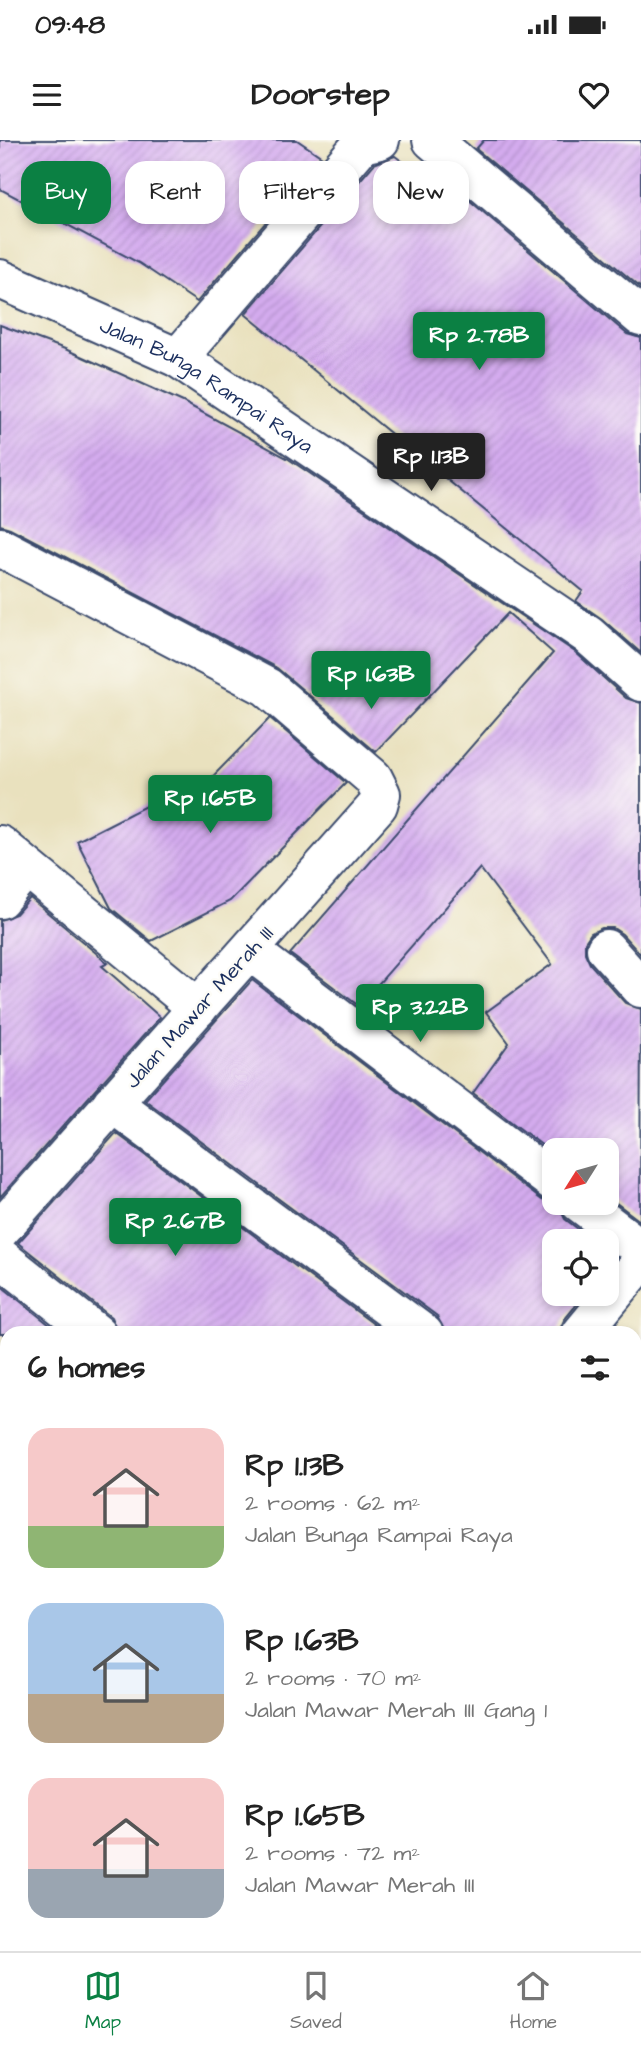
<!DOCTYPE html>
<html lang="en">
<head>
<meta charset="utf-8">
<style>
  :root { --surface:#fff; --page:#f6f6f6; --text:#222; --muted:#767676; --line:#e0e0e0; --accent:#0b8043 }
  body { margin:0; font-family:"Architects Daughter",sans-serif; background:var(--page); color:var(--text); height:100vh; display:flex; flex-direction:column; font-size:26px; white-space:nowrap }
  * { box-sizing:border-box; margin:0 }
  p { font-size:23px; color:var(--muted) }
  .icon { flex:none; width:38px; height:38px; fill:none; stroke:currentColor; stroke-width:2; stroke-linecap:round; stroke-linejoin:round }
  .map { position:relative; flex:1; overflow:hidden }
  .details { position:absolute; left:0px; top:1186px; width:642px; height:625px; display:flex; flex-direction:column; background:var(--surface); border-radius:21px 21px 0 0; box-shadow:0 4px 10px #0003 }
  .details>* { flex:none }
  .hud { position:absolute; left:21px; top:21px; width:600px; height:63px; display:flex; gap:14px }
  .needle { width:46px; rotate:233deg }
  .fabs { position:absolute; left:542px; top:998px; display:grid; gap:14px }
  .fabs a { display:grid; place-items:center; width:77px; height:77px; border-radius:14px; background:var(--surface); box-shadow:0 4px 10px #0003; font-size:35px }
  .price { position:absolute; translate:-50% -60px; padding:0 16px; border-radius:7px; background:var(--accent); color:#fff; font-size:23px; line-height:46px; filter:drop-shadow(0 2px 4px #0008) }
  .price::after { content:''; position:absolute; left:50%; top:42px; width:21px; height:16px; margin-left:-10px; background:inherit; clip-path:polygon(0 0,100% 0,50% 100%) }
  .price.current { background:#222; color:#fff }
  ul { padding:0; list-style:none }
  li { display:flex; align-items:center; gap:21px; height:175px; padding:0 28px }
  li span { display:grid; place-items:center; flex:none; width:196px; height:140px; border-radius:21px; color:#555 }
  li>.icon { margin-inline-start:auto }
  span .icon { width:84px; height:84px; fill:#fffc; stroke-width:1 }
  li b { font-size:30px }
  h2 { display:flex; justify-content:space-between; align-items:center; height:84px; padding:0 28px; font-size:30px }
  .tag { padding:0 24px; border-radius:21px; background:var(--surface); box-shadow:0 4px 10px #0003; font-size:24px; line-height:63px }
  .tag.current { background:var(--accent); color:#fff }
  .status { display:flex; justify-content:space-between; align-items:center; height:49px; padding:0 35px; background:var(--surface); direction:ltr }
  .status svg { height:19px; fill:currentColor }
  header { display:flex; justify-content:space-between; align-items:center; height:91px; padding:0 28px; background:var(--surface); font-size:32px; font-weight:700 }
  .dock { display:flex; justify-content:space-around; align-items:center; height:98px; border-top:2px solid var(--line); background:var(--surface); font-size:19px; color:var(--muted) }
  .dock a { display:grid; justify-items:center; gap:4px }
  .dock .current { color:var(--accent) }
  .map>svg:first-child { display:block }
  .built { fill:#eed0e7 }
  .pitch { fill:#bad277; stroke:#6a806a; stroke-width:2 }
  .building { fill:url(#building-hatch) }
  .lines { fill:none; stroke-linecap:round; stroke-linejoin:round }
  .service-casing { stroke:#3a4a6c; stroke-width:23 }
  .minor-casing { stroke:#3a4a6c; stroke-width:42 }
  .tertiary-casing { stroke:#3a4a6c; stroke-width:42 }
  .service { stroke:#fff; stroke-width:19 }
  .minor { stroke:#fff; stroke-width:38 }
  .tertiary { stroke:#fff; stroke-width:38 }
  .labels { text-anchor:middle; stroke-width:5; stroke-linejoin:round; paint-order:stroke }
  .street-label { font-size:21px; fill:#1b2f5e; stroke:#fdfcf7 }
</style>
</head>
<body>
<div class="status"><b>09:48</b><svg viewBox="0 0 49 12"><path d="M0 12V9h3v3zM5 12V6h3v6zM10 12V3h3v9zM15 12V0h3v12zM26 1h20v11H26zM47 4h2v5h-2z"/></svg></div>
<header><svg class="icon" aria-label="menu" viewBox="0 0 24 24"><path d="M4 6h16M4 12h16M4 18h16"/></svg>Doorstep<svg class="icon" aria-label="heart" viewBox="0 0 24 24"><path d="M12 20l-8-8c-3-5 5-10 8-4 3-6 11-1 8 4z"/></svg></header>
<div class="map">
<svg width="641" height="1811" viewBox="0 0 641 1811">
  <defs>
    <pattern id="building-hatch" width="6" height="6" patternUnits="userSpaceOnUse" patternTransform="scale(1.75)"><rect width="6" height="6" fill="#d4abee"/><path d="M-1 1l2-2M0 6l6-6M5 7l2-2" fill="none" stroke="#b593ce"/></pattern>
  </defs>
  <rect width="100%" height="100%" fill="#fdfcf7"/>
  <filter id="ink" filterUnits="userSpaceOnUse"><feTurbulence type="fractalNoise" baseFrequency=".0143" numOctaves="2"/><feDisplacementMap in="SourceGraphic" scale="14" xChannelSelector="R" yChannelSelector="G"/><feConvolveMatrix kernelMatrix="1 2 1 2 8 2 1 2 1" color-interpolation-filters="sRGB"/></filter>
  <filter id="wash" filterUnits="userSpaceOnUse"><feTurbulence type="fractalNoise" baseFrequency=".00686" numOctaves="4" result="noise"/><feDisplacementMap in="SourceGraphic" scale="28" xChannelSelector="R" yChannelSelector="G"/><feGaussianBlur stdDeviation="1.57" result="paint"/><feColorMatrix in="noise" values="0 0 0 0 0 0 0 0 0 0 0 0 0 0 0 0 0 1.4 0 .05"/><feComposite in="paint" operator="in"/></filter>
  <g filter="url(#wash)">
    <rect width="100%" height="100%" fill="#e9e1be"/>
    <!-- built -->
    <g class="built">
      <polygon points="635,1441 641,1445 641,1663 635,1659"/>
      <polygon points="635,1704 641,1707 641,1811 412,1811 416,1804 635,1804"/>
    </g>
    <!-- pitch -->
    <polygon class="pitch" points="635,1448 641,1451 641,1546 635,1542"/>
    <g id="blocks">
      <!-- building -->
      <g class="building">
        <polygon points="0,0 297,0 322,17 197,162 139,123 0,49"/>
        <polygon points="484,0 641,0 641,148 476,9"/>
        <polygon points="395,16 442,51 449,43 627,194 641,198 641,513 602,479 576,461 583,451 245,174 374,24"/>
        <polygon points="0,185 65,209 183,262 287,318 575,512 626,558 641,563 641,815 622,794 613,788 602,788 591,793 585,802 585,813 590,824 625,863 641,869 640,1081 607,1056 607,1010 555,1010 555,1015 473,953 509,903 486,872 552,824 480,728 359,866 290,814 553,513 508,473 376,612 277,528 10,388 0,385"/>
        <polygon points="270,578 346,643 230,761 151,801 111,768 77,701 167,655 177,673"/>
        <polygon points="30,758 108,823 102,826 160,877 0,1057 0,780 16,774"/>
        <polygon points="252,840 542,1060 558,1064 565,1079 594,1101 555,1101 555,1153 586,1153 564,1180 558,1194 445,1194 437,1176 145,960"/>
        <polygon points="116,993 387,1194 118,1194 111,1177 18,1103"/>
        <polygon points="0,1145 61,1194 0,1194"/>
      </g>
    </g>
  </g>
  <g filter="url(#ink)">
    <use href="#blocks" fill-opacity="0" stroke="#3a4a6c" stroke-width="2"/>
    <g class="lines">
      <!-- service casing -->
      <g class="service-casing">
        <polyline id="service" points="215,1804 225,1811"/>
      </g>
      <!-- minor casing -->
      <g class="minor-casing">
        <g id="minor">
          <polyline points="432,0 641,177"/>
          <polyline points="178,218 362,4 380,0"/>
          <polyline points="0,407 267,547 373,638 381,654 378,665 0,1090"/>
          <polyline points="0,705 198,868"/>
          <polyline points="0,759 26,728"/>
          <polyline points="606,809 641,848"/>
          <polyline points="250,811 555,1043"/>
          <polyline points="112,963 424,1194"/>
          <polyline points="579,1062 641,1109"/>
          <polyline points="0,1117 97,1194"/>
          <polyline points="581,1194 641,1121"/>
          <polyline points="0,1382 7,1387"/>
          <polyline points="0,1623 7,1614"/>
          <polyline points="155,1811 160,1804"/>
        </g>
      </g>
      <!-- tertiary casing -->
      <g class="tertiary-casing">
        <g id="tertiary">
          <path id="s1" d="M0 139 178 218 588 495 641 542"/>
        </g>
      </g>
      <!-- service -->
      <use href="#service" class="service"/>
      <!-- minor -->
      <use href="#minor" class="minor"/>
      <!-- tertiary -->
      <use href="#tertiary" class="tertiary"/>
    </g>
  </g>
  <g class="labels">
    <!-- street labels -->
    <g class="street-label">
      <text dy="7" stroke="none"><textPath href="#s1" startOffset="233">Jalan Bunga Rampai Raya</textPath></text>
      <text transform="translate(199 867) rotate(-48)" y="7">Jalan Mawar Merah III</text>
    </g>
  </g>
</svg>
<div class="fabs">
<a><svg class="needle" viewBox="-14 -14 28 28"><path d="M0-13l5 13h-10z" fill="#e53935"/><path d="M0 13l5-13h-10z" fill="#767676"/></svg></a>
<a><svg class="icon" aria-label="locate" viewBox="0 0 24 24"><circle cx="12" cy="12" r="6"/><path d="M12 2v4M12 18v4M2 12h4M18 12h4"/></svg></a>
</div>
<b class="price" style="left:479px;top:232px">Rp 2.78B</b>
<b class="price current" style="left:431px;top:353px">Rp 1.13B</b>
<b class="price" style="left:371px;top:571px">Rp 1.63B</b>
<b class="price" style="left:210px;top:695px">Rp 1.65B</b>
<b class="price" style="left:420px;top:904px">Rp 3.22B</b>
<b class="price" style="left:175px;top:1118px">Rp 2.67B</b>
<div class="hud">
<a class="tag current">Buy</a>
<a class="tag">Rent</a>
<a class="tag">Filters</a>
<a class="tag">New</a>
</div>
<section class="details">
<h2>6 homes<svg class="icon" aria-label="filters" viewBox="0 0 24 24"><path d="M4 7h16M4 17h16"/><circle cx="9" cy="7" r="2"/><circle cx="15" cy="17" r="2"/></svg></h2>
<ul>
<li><span style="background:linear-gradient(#f6c9c9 70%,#8fb573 0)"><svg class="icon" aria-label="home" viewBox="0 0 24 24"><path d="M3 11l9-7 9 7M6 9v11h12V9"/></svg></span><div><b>Rp 1.13B</b><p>2 rooms · 62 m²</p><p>Jalan Bunga Rampai Raya</p></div></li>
<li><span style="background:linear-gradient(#a9c7e8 65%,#b9a48a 0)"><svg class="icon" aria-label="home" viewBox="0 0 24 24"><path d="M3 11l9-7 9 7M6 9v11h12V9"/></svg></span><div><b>Rp 1.63B</b><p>2 rooms · 70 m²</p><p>Jalan Mawar Merah III Gang 1</p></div></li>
<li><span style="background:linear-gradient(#f6c9c9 65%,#9aa5b1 0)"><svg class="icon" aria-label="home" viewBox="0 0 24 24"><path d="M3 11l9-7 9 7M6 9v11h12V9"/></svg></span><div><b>Rp 1.65B</b><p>2 rooms · 72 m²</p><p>Jalan Mawar Merah III</p></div></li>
</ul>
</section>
</div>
<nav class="dock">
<a class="current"><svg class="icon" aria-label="map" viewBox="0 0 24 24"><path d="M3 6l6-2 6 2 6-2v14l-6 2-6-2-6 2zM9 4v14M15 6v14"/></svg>Map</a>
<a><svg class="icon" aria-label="saved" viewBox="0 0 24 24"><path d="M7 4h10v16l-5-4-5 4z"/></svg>Saved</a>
<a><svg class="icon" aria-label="home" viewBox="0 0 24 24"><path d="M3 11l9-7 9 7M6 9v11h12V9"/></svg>Home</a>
</nav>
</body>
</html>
